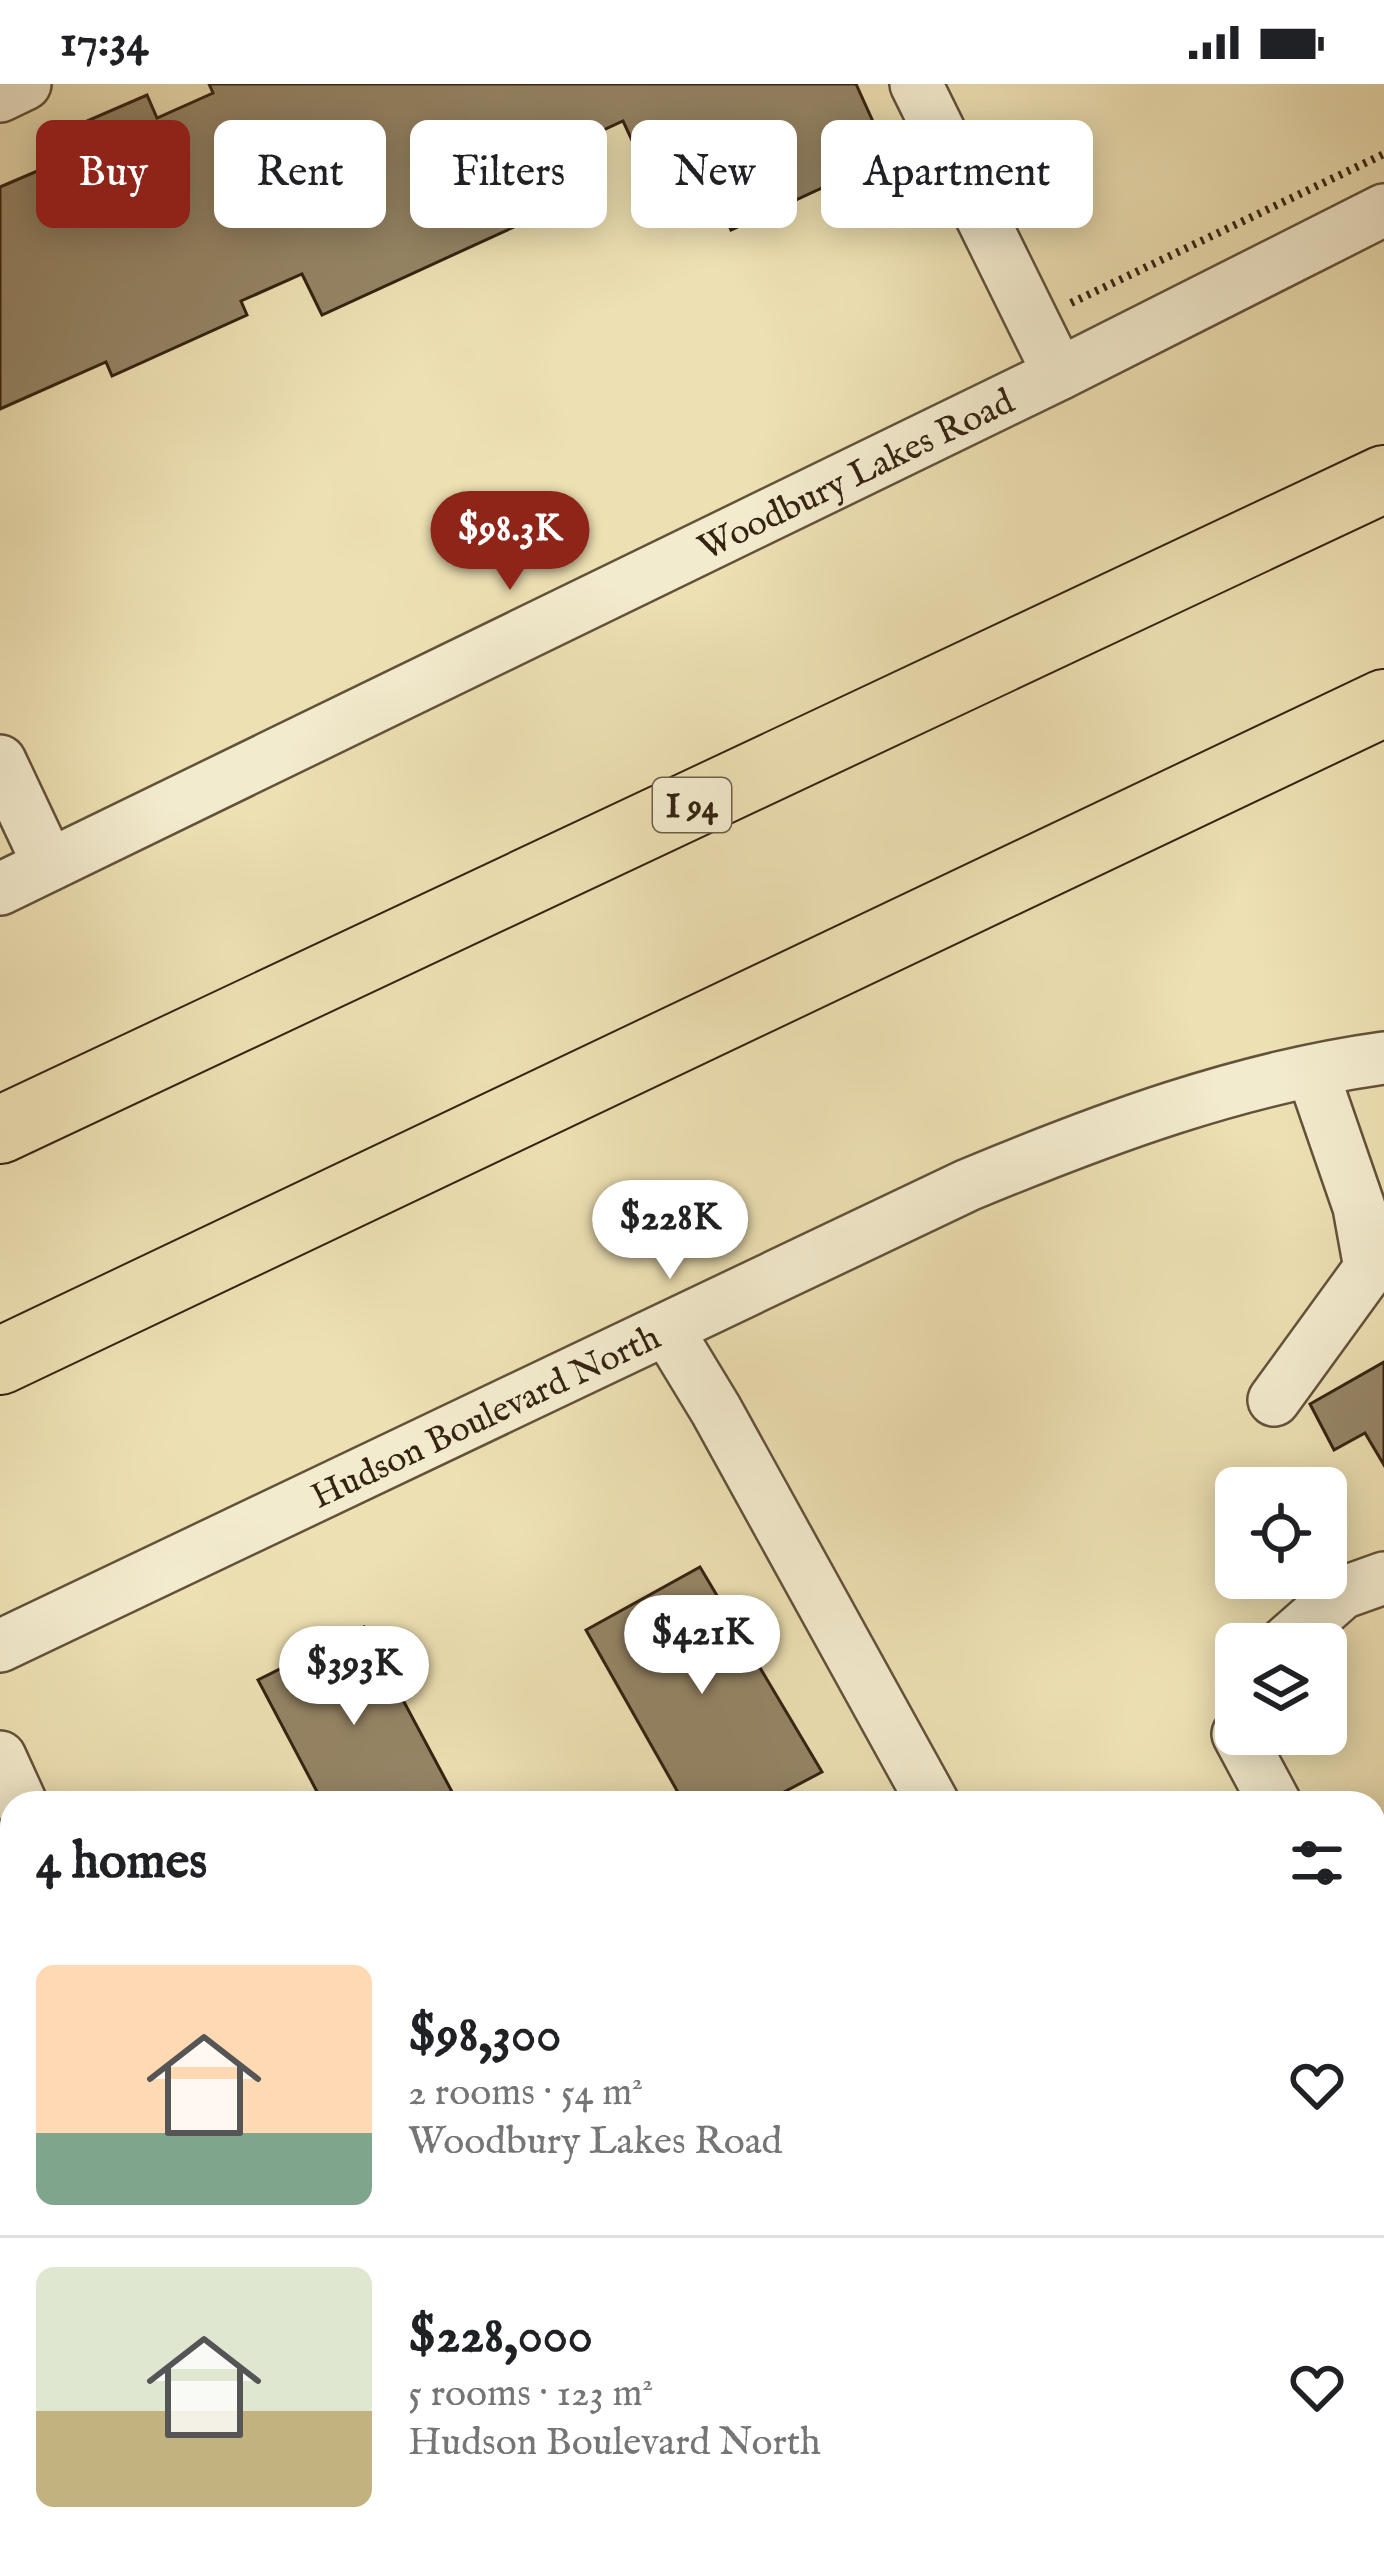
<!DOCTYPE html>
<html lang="en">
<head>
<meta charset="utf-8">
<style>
  :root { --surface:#fff; --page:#f2f2f2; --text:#202124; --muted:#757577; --line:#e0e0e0; --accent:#8f2418 }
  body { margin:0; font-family:"IM FELL English",serif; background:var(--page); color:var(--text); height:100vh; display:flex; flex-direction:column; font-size:45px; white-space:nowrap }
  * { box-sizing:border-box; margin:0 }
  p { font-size:39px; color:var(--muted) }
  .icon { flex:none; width:66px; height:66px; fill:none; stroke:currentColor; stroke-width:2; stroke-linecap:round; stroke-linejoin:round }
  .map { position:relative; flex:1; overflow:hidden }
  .sheet { position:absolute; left:0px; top:1707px; width:1386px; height:768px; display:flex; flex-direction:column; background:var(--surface); border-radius:36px 36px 0 0; box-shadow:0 6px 30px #0003 }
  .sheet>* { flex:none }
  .top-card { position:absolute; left:36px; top:36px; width:1314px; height:108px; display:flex; gap:24px }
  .buttons { position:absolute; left:1215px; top:1383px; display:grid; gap:24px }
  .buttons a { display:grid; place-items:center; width:132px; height:132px; border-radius:18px; background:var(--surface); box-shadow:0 6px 30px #0003; font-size:60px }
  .price { position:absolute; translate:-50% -102px; padding:0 27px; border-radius:42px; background:#fff; color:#222; font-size:39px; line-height:78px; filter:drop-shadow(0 3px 6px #0008) }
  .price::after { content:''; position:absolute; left:50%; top:72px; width:36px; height:27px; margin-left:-18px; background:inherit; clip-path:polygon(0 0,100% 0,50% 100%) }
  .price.current { background:var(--accent); color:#fff }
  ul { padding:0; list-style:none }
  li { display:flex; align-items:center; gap:36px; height:300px; padding:0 36px }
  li+li { border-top:3px solid var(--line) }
  li span { display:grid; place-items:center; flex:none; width:336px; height:240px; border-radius:18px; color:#555 }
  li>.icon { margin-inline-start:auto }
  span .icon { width:144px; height:144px; fill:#fffc; stroke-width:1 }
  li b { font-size:51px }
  h2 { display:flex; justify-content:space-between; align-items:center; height:144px; padding:0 36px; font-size:51px }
  .tag { padding:0 42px; border-radius:18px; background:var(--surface); box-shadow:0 6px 30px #0003; font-size:42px; line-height:108px }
  .tag.current { background:var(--accent); color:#fff }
  .status { display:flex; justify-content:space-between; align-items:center; height:84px; padding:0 60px; background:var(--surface); direction:ltr }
  .status svg { height:33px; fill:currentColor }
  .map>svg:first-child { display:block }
  .building { fill:#958566; stroke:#352312; stroke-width:3 }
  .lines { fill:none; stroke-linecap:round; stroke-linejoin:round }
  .minor-casing { stroke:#63523a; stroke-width:56 }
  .highway-casing { stroke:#352312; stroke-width:70 }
  .path { stroke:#352312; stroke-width:8; stroke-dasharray:3 6; stroke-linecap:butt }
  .minor { stroke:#f3ebce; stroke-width:51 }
  .highway { stroke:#ede0b3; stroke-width:66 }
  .labels { text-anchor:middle; stroke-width:9; stroke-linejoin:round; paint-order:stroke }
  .shield { fill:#f3ebce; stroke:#6e5f4a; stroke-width:3 }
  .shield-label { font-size:33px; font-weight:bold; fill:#352312 }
  .street-label { font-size:36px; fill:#352312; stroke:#f3ebce }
</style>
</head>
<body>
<div class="status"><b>17:34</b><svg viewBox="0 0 49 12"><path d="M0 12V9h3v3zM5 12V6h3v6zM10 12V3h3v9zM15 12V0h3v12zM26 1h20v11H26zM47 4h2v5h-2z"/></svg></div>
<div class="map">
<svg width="1384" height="2475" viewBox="0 0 1384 2475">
  <rect width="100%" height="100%" fill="#ede0b3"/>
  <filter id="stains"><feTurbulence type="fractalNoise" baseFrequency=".00167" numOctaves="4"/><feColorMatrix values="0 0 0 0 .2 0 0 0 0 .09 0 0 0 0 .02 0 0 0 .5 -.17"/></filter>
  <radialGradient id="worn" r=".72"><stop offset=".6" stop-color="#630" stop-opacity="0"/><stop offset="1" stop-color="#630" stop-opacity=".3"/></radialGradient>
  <!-- building -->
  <g class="building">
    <polygon points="209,0 856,0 889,73 731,146 691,60 644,82 623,37 530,80 551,126 322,231 302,190 241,217 247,231 112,292 106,278 0,325 0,103 68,74 57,50 147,11 157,34 213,9"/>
    <polygon points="1384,1278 1384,1381 1365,1349 1334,1366 1310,1320"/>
    <polygon points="700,1483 822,1688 763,1719 684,1719 586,1546"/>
    <polygon points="364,1543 458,1719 323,1719 258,1596"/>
    <polygon points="12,2358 12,2463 97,2463 104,2475 0,2475 0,2365"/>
  </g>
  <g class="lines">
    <!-- minor casing -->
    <g class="minor-casing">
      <g id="minor">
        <polyline points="916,0 1059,290"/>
        <polyline points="0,12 25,0"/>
        <polyline points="0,677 49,781"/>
        <path id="s1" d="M0 805 1059 290 1384 126"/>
        <polyline points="668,1247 716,1326 933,1719"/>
        <polyline points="1274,1316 1370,1184 1359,1123 1312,987"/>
        <polyline points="1284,1560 1342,1509 1384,1494"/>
        <path id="s2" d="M0 1562 968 1101C1103 1045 1239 994 1384 974"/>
        <polyline points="1238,1650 1275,1719"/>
        <polyline points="0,1673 21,1719"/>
        <polyline points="1374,1896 1384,1914"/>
        <polyline points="0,2062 12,2055"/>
        <polyline points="0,2323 12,2316"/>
        <polyline points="167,2463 174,2475"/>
        <polyline points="448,2463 451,2475"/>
        <polyline points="1286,2463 1293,2475"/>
        <polyline points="362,2475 384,2463"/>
        <polyline points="563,2475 568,2463"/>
        <polyline points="896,2475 896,2463"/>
        <polyline points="1339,2475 1361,2463"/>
      </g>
    </g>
    <!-- highway casing -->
    <g class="highway-casing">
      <g id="highway">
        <polyline points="0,1046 1384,395"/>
        <polyline points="0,1277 1384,619"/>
      </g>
    </g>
    <!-- path -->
    <polyline class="path" points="1071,219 1384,70"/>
    <!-- minor -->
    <use href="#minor" class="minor"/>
    <!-- highway -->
    <use href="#highway" class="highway"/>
  </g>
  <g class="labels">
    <!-- shield labels -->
    <rect class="shield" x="653" y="694" width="78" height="54" rx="9"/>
    <g class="shield-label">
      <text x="692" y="733">I 94</text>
    </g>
    <!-- street labels -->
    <g class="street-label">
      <text dy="13" stroke="none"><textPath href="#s1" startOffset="951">Woodbury Lakes Road</textPath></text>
      <text dy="13" stroke="none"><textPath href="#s2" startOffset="537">Hudson Boulevard North</textPath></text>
    </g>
  </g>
  <rect width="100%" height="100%" filter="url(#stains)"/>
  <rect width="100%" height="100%" fill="url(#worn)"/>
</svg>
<div class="buttons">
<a><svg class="icon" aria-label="locate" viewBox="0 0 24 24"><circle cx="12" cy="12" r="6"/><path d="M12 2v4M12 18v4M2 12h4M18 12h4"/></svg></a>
<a><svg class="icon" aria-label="layers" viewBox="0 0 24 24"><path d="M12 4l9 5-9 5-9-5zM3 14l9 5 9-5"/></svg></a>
</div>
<b class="price current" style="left:510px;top:509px">$98.3K</b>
<b class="price" style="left:670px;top:1198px">$228K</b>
<b class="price" style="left:702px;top:1613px">$421K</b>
<b class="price" style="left:354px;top:1644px">$393K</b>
<div class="top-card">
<a class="tag current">Buy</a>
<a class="tag">Rent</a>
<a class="tag">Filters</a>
<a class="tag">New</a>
<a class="tag">Apartment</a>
</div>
<section class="sheet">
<h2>4 homes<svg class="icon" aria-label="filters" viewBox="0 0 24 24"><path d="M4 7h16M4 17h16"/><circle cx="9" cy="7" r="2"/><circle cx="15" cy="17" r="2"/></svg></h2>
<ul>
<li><span style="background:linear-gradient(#ffd9b3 70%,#7fa58c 0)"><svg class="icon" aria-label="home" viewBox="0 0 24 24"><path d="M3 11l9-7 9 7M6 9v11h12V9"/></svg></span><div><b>$98,300</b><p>2 rooms · 54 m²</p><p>Woodbury Lakes Road</p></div><svg class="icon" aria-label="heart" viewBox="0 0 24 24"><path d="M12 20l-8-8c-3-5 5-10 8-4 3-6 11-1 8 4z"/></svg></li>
<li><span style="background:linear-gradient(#dfe7d0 60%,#c2b280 0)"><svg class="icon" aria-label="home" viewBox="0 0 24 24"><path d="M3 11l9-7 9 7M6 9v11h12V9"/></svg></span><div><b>$228,000</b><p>5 rooms · 123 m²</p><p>Hudson Boulevard North</p></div><svg class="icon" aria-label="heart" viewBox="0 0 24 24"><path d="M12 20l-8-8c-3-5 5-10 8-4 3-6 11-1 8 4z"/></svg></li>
</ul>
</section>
</div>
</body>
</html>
